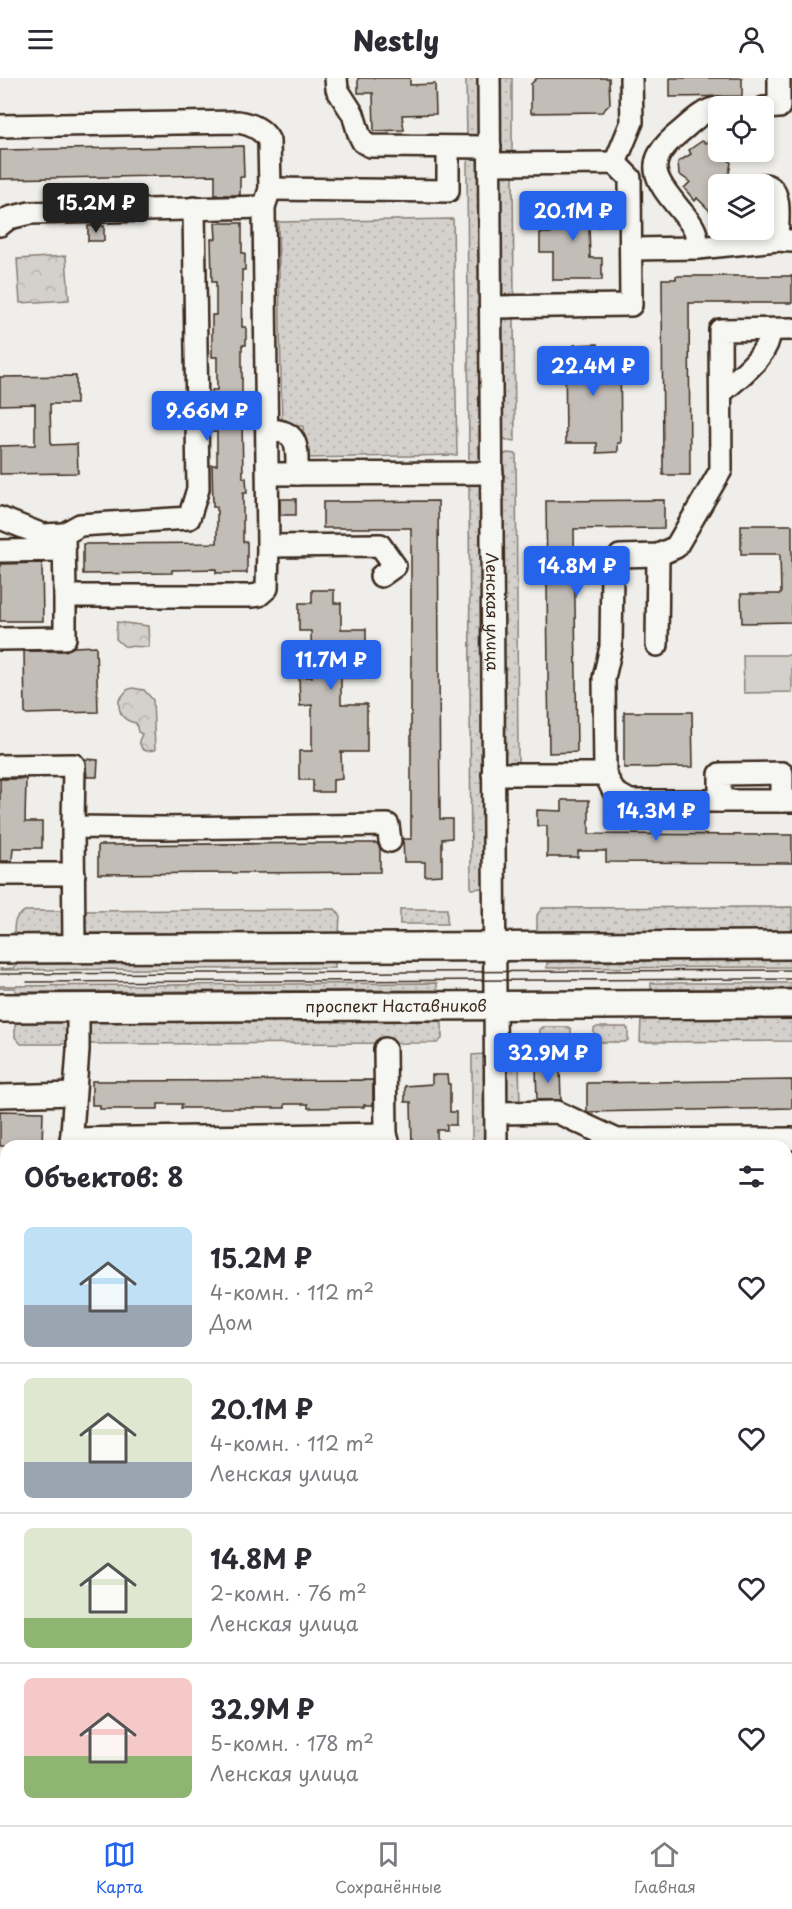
<!DOCTYPE html>
<html lang="ru">
<head>
<meta charset="utf-8">
<style>
  :root { --surface:#fff; --page:#f2f2f3; --text:#2b2b33; --muted:#7c7c81; --line:#e1e1e2; --accent:#2563eb }
  body { margin:0; font-family:"Playpen Sans",sans-serif; background:var(--page); color:var(--text); height:100vh; display:flex; flex-direction:column; font-size:22px; white-space:nowrap }
  * { box-sizing:border-box; margin:0 }
  p { font-size:20px; color:var(--muted) }
  .icon { flex:none; width:33px; height:33px; fill:none; stroke:currentColor; stroke-width:2; stroke-linecap:round; stroke-linejoin:round }
  .map { position:relative; flex:1; overflow:hidden }
  .panel { position:absolute; left:0px; top:1062px; width:792px; height:686px; display:flex; flex-direction:column; background:var(--surface); border-radius:18px 18px 0 0; box-shadow:0 3px 9px #0003 }
  .panel>* { flex:none }
  .buttons { position:absolute; left:708px; top:18px; display:grid; gap:12px }
  .buttons a { display:grid; place-items:center; width:66px; height:66px; border-radius:9px; background:var(--surface); box-shadow:0 3px 9px #0003; font-size:30px }
  .price { position:absolute; translate:-50% -51px; padding:0 14px; border-radius:6px; background:var(--accent); color:#fff; font-size:20px; line-height:39px; filter:drop-shadow(0 2px 3px #0008) }
  .price::after { content:''; position:absolute; left:50%; top:36px; width:18px; height:14px; margin-left:-9px; background:inherit; clip-path:polygon(0 0,100% 0,50% 100%) }
  .price.selected { background:#222; color:#fff }
  ul { padding:0; list-style:none }
  li { display:flex; align-items:center; gap:18px; height:150px; padding:0 24px }
  li+li { border-top:2px solid var(--line) }
  li span { display:grid; place-items:center; flex:none; width:168px; height:120px; border-radius:9px; color:#555 }
  li>.icon { margin-inline-start:auto }
  span .icon { width:72px; height:72px; fill:#fffc; stroke-width:1 }
  li b { font-size:26px }
  h2 { display:flex; justify-content:space-between; align-items:center; height:72px; padding:0 24px; font-size:26px }
  header { display:flex; justify-content:space-between; align-items:center; height:78px; padding:0 24px; background:var(--surface); font-size:27px; font-weight:800 }
  .tabs { display:flex; justify-content:space-around; align-items:center; height:84px; border-top:2px solid var(--line); background:var(--surface); font-size:16px; color:var(--muted) }
  .tabs a { display:grid; justify-items:center; gap:3px }
  .tabs .selected { color:var(--accent) }
  .map>svg:first-child { display:block }
  .grass { fill:url(#grass-dots); stroke:#887e75; stroke-width:1.5 }
  .park { fill:url(#park-crowns); stroke:#887e75; stroke-width:1.5 }
  .pitch { fill:#d4d1cc; stroke:#887e75; stroke-width:1.5 }
  .building { fill:#c2bdb7; stroke:#3b2a1e; stroke-width:1.5 }
  .lines { fill:none; stroke-linecap:round; stroke-linejoin:round }
  .minor-casing { stroke:#3b2a1e; stroke-width:26 }
  .major-casing { stroke:#3b2a1e; stroke-width:32 }
  .minor { stroke:#f6f6f2; stroke-width:21 }
  .major { stroke:#f6f6f2; stroke-width:27 }
  .tram { stroke:#3b2a1e; stroke-width:1.5 }
  .labels { text-anchor:middle; stroke-width:6; stroke-linejoin:round; paint-order:stroke }
  .street-label { font-size:16px; fill:#3b2a1e; stroke:#f6f6f2 }
</style>
</head>
<body>
<header><svg class="icon" aria-label="menu" viewBox="0 0 24 24"><path d="M4 6h16M4 12h16M4 18h16"/></svg>Nestly<svg class="icon" aria-label="person" viewBox="0 0 24 24"><circle cx="12" cy="8" r="4"/><path d="M4 21q1-7 8-7t8 7"/></svg></header>
<div class="map">
<svg width="792" height="1747" viewBox="0 0 792 1747">
  <defs>
    <pattern id="grass-dots" width="8" height="8" patternUnits="userSpaceOnUse" patternTransform="scale(1.5)"><rect width="8" height="8" fill="#d4d1cc"/><path d="M2 2h.1M6 6h.1" fill="none" stroke="#b7b4af" stroke-width="1.8" stroke-linecap="round"/></pattern>
    <pattern id="park-crowns" width="20" height="18" patternUnits="userSpaceOnUse" patternTransform="scale(1.5)"><rect width="20" height="18" fill="#d4d1cc"/><path d="M2 6a3 3 0 1 1 6 0M12 15a3 3 0 1 1 6 0" fill="none" stroke="#b7b4af"/></pattern>
  </defs>
  <rect width="100%" height="100%" fill="#efeeea"/>
  <filter id="ink" filterUnits="userSpaceOnUse"><feTurbulence type="fractalNoise" baseFrequency=".0167" numOctaves="2"/><feDisplacementMap in="SourceGraphic" scale="12" xChannelSelector="R" yChannelSelector="G"/><feConvolveMatrix kernelMatrix="1 2 1 2 8 2 1 2 1" color-interpolation-filters="sRGB"/></filter>
  <g filter="url(#ink)">
    <!-- grass -->
    <g class="grass">
      <polygon points="466,0 479,0 479,62 467,62"/>
      <polygon points="500,0 512,0 512,80 500,78"/>
      <polygon points="479,75 481,388 469,388 467,85 471,77"/>
      <polygon points="507,94 513,94 514,222 501,221 500,97"/>
      <polygon points="453,141 457,377 304,380 303,348 282,348 278,144"/>
      <polygon points="514,235 515,363 507,362 502,360 501,237"/>
      <polygon points="507,375 516,376 518,689 505,688 502,378"/>
      <polygon points="469,403 481,403 483,810 471,811"/>
      <polygon points="792,829 792,852 537,853 537,837 542,830"/>
      <polygon points="335,831 340,837 339,855 87,855 82,847 81,833"/>
      <rect x="400" y="831" width="47" height="15"/>
      <path d="M25 833H67L66 855 14 856C14 844 14 839 25 833Z"/>
      <polygon points="792,882 792,889 547,890 547,884"/>
      <polygon points="335,883 335,890 0,892 0,891 14,890 14,886"/>
      <polygon points="437,905 437,912 15,914 15,910 0,910 0,908"/>
      <polygon points="651,905 792,905 792,910 651,911"/>
      <polygon points="641,941 792,941 792,963 640,964"/>
      <polygon points="442,942 442,961 437,965 84,966 85,956 90,944"/>
      <polygon points="66,944 71,956 71,966 21,966 15,959 15,945"/>
      <polygon points="543,949 568,949 571,951 571,961 568,964 543,965 540,962 540,951"/>
      <polygon points="597,949 626,949 628,951 628,962 625,964 597,964 594,962 594,951"/>
      <polygon points="485,976 485,1068 472,1068 472,977"/>
      <polygon points="507,976 515,976 519,979 520,1030 506,1028"/>
      <rect x="786" y="1564" width="6" height="73"/>
    </g>
    <!-- park -->
    <g class="park">
      <polygon points="66,178 69,222 20,225 17,181"/>
      <polygon points="117,544 148,548 149,569 124,568 116,561"/>
      <path d="M132 610 144 612 153 622 155 672 146 673 142 671 139 663 142 656 138 654 136 645C123 643 118 634 119 622L127 612Z"/>
    </g>
    <!-- pitch -->
    <polygon class="pitch" points="743,577 792,577 792,614 744,615"/>
    <!-- building -->
    <g class="building">
      <polygon points="358,0 410,0 410,7 435,6 436,36 402,37 404,52 374,53 373,15 358,15"/>
      <polygon points="537,0 609,0 610,26 602,34 531,35 531,6"/>
      <polygon points="670,0 742,0 742,18 670,19"/>
      <polygon points="711,60 718,66 718,74 723,74 731,85 727,106 718,106 718,123 710,133 697,120 695,123 684,110 690,104 679,96 678,84 691,76 689,72 702,63 706,65"/>
      <polygon points="243,68 244,99 240,99 240,117 215,117 215,97 0,101 0,72"/>
      <polygon points="552,126 601,126 602,149 589,149 590,180 602,180 602,202 553,202 553,174 540,174 540,155 553,155"/>
      <polygon points="215,145 242,145 242,175 245,175 245,192 242,192 242,249 246,249 246,267 242,267 242,324 246,324 246,340 242,340 243,400 246,400 247,415 243,415 243,464 247,464 247,495 216,495 216,491 172,492 172,495 83,496 83,466 217,465 217,429 213,429 212,387 217,387 217,354 212,354 212,312 217,312 217,279 212,279 212,237 216,237 216,204 212,204 211,161 216,161"/>
      <rect x="88" y="148" width="16" height="15"/>
      <polygon points="676,198 792,198 792,225 689,225 690,397 663,397 662,201 676,201"/>
      <polygon points="598,266 598,270 620,270 621,365 618,365 618,374 597,375 597,365 566,365 565,270 574,270 574,267"/>
      <polygon points="76,298 76,326 50,326 51,367 77,366 78,395 0,396 0,368 35,367 35,326 0,327 0,299"/>
      <rect x="280" y="421" width="16" height="16"/>
      <polygon points="664,422 664,450 574,451 577,674 549,675 546,423"/>
      <polygon points="438,423 440,741 452,741 452,760 442,761 442,797 425,798 425,784 404,784 403,761 411,761 411,450 323,450 323,424"/>
      <polygon points="741,447 792,447 792,544 742,545 741,516 781,516 780,476 741,476"/>
      <polygon points="42,485 43,543 0,543 0,486"/>
      <polygon points="312,512 334,512 334,525 341,525 341,551 366,551 366,600 341,600 341,626 367,626 367,674 341,674 342,701 333,702 333,714 313,714 313,702 299,702 299,673 312,673 312,627 300,628 299,599 312,599 311,553 299,553 299,525 312,525"/>
      <polygon points="96,568 98,634 25,636 24,573 65,573 74,569"/>
      <polygon points="624,634 692,634 693,689 624,690"/>
      <polygon points="85,681 98,682 97,699 87,699"/>
      <polygon points="0,701 26,701 25,744 42,744 42,770 13,770 12,783 0,783"/>
      <polygon points="562,722 589,722 589,756 792,757 792,785 606,784 606,773 578,773 578,779 547,779 547,748 537,748 537,732 562,733"/>
      <polygon points="338,765 377,765 380,770 380,794 98,796 98,767"/>
      <polygon points="536,991 560,991 561,1022 537,1022"/>
      <polygon points="432,997 447,997 448,1006 450,1006 450,1034 456,1034 456,1047 447,1047 447,1052 437,1052 437,1068 412,1068 411,1024 405,1024 405,1008 432,1006"/>
      <polygon points="373,1002 373,1027 364,1027 364,1029 308,1030 308,1026 285,1026 285,1030 181,1030 182,1026 158,1026 158,1031 100,1031 100,1027 92,1027 92,1003"/>
      <polygon points="792,1002 792,1030 587,1034 587,1005"/>
      <polygon points="0,1033 43,1034 42,1068 0,1068"/>
    </g>
    <g class="lines">
      <!-- minor casing -->
      <g class="minor-casing">
        <g id="minor">
          <polyline points="336,0 337,11 353,36 359,56 363,64 370,68 490,69"/>
          <path id="s1" d="M489 0 496 1068"/>
          <polyline points="764,30 779,29 779,0"/>
          <path d="M0 48 238 44C251 46 263 51 269 63L270 111 264 129 30 135 9 140 0 147"/>
          <polyline points="615,85 632,44 631,0"/>
          <polyline points="490,86 615,85 630,100 631,227 491,229"/>
          <path d="M764 107C784 109 777 147 777 162"/>
          <polyline points="270,111 448,113 448,70"/>
          <polyline points="194,130 198,411 189,440 80,447 64,456 65,518 251,518 259,517 267,510 268,468 264,129"/>
          <path d="M698 170C697 166 697 161 696 156 694 148 687 140 681 133 655 101 641 85 680 54 692 44 703 32 718 30"/>
          <polyline points="631,171 698,170 777,162 792,163"/>
          <polyline points="792,251 720,252 721,392 676,469 658,477 620,478 612,493 611,569 604,600 605,696 614,714 630,723 792,723"/>
          <path d="M721 315C739 298 769 279 770 252"/>
          <path d="M267 352C300 352 297 369 297 396"/>
          <polyline points="268,396 492,395"/>
          <polyline points="0,440 43,457 64,456"/>
          <polyline points="268,468 380,467 395,488 381,498"/>
          <polyline points="0,473 64,472"/>
          <polyline points="0,561 65,560 65,518"/>
          <polyline points="657,567 658,477"/>
          <polyline points="0,688 74,687 73,749"/>
          <polyline points="493,696 605,696"/>
          <polyline points="720,723 720,696 782,695 782,723"/>
          <polyline points="0,796 74,796"/>
          <polyline points="74,870 73,749 163,750 388,747 390,763"/>
          <polyline points="385,971 386,1056 389,1067"/>
          <polyline points="0,1018 74,1016"/>
          <polyline points="496,1035 557,1034 617,1062 792,1061"/>
          <polyline points="71,1061 386,1056"/>
          <polyline points="71,1068 78,972 78,930"/>
          <polyline points="786,1456 792,1449"/>
          <polyline points="786,1477 792,1479"/>
          <polyline points="786,1559 792,1559"/>
          <polyline points="0,1579 4,1569 4,1200"/>
          <polyline points="789,1644 791,1747"/>
          <polyline points="320,1742 320,1747"/>
          <polyline points="499,1742 499,1747"/>
          <polyline points="651,1742 651,1747"/>
          <polyline points="696,1742 696,1747"/>
          <polyline points="222,1747 222,1742"/>
          <polyline points="297,1747 298,1742"/>
          <polyline points="470,1747 470,1742"/>
        </g>
      </g>
      <!-- major casing -->
      <g class="major-casing">
        <g id="major">
          <polyline points="0,871 792,867"/>
          <path id="s2" d="M0 930 792 926"/>
        </g>
      </g>
      <!-- minor -->
      <use href="#minor" class="minor"/>
      <!-- major -->
      <use href="#major" class="major"/>
      <!-- tram -->
      <g class="tram">
        <polyline points="0,896 792,892"/>
        <polyline points="27,904 792,901"/>
      </g>
    </g>
  </g>
  <g class="labels">
    <!-- street labels -->
    <g class="street-label">
      <text dy="6" stroke="none"><textPath href="#s1" startOffset="534">Ленская улица</textPath></text>
      <text dy="6" stroke="none"><textPath href="#s2" startOffset="396">проспект Наставников</textPath></text>
    </g>
  </g>
</svg>
<div class="buttons">
<a><svg class="icon" aria-label="locate" viewBox="0 0 24 24"><circle cx="12" cy="12" r="6"/><path d="M12 2v4M12 18v4M2 12h4M18 12h4"/></svg></a>
<a><svg class="icon" aria-label="layers" viewBox="0 0 24 24"><path d="M12 4l9 5-9 5-9-5zM3 14l9 5 9-5"/></svg></a>
</div>
<b class="price selected" style="left:96px;top:156px">15.2M ₽</b>
<b class="price" style="left:573px;top:164px">20.1M ₽</b>
<b class="price" style="left:593px;top:319px">22.4M ₽</b>
<b class="price" style="left:207px;top:364px">9.66M ₽</b>
<b class="price" style="left:577px;top:519px">14.8M ₽</b>
<b class="price" style="left:331px;top:613px">11.7M ₽</b>
<b class="price" style="left:656px;top:764px">14.3M ₽</b>
<b class="price" style="left:548px;top:1006px">32.9M ₽</b>
<section class="panel">
<h2>Объектов: 8<svg class="icon" aria-label="filters" viewBox="0 0 24 24"><path d="M4 7h16M4 17h16"/><circle cx="9" cy="7" r="2"/><circle cx="15" cy="17" r="2"/></svg></h2>
<ul>
<li><span style="background:linear-gradient(#bfe0f5 65%,#9aa5b1 0)"><svg class="icon" aria-label="home" viewBox="0 0 24 24"><path d="M3 11l9-7 9 7M6 9v11h12V9"/></svg></span><div><b>15.2M ₽</b><p>4-комн. · 112 m²</p><p>Дом</p></div><svg class="icon" aria-label="heart" viewBox="0 0 24 24"><path d="M12 20l-8-8c-3-5 5-10 8-4 3-6 11-1 8 4z"/></svg></li>
<li><span style="background:linear-gradient(#dfe7d0 70%,#9aa5b1 0)"><svg class="icon" aria-label="home" viewBox="0 0 24 24"><path d="M3 11l9-7 9 7M6 9v11h12V9"/></svg></span><div><b>20.1M ₽</b><p>4-комн. · 112 m²</p><p>Ленская улица</p></div><svg class="icon" aria-label="heart" viewBox="0 0 24 24"><path d="M12 20l-8-8c-3-5 5-10 8-4 3-6 11-1 8 4z"/></svg></li>
<li><span style="background:linear-gradient(#dfe7d0 75%,#8fb573 0)"><svg class="icon" aria-label="home" viewBox="0 0 24 24"><path d="M3 11l9-7 9 7M6 9v11h12V9"/></svg></span><div><b>14.8M ₽</b><p>2-комн. · 76 m²</p><p>Ленская улица</p></div><svg class="icon" aria-label="heart" viewBox="0 0 24 24"><path d="M12 20l-8-8c-3-5 5-10 8-4 3-6 11-1 8 4z"/></svg></li>
<li><span style="background:linear-gradient(#f6c9c9 65%,#8fb573 0)"><svg class="icon" aria-label="home" viewBox="0 0 24 24"><path d="M3 11l9-7 9 7M6 9v11h12V9"/></svg></span><div><b>32.9M ₽</b><p>5-комн. · 178 m²</p><p>Ленская улица</p></div><svg class="icon" aria-label="heart" viewBox="0 0 24 24"><path d="M12 20l-8-8c-3-5 5-10 8-4 3-6 11-1 8 4z"/></svg></li>
</ul>
</section>
</div>
<nav class="tabs">
<a class="selected"><svg class="icon" aria-label="map" viewBox="0 0 24 24"><path d="M3 6l6-2 6 2 6-2v14l-6 2-6-2-6 2zM9 4v14M15 6v14"/></svg>Карта</a>
<a><svg class="icon" aria-label="saved" viewBox="0 0 24 24"><path d="M7 4h10v16l-5-4-5 4z"/></svg>Сохранённые</a>
<a><svg class="icon" aria-label="home" viewBox="0 0 24 24"><path d="M3 11l9-7 9 7M6 9v11h12V9"/></svg>Главная</a>
</nav>
</body>
</html>
